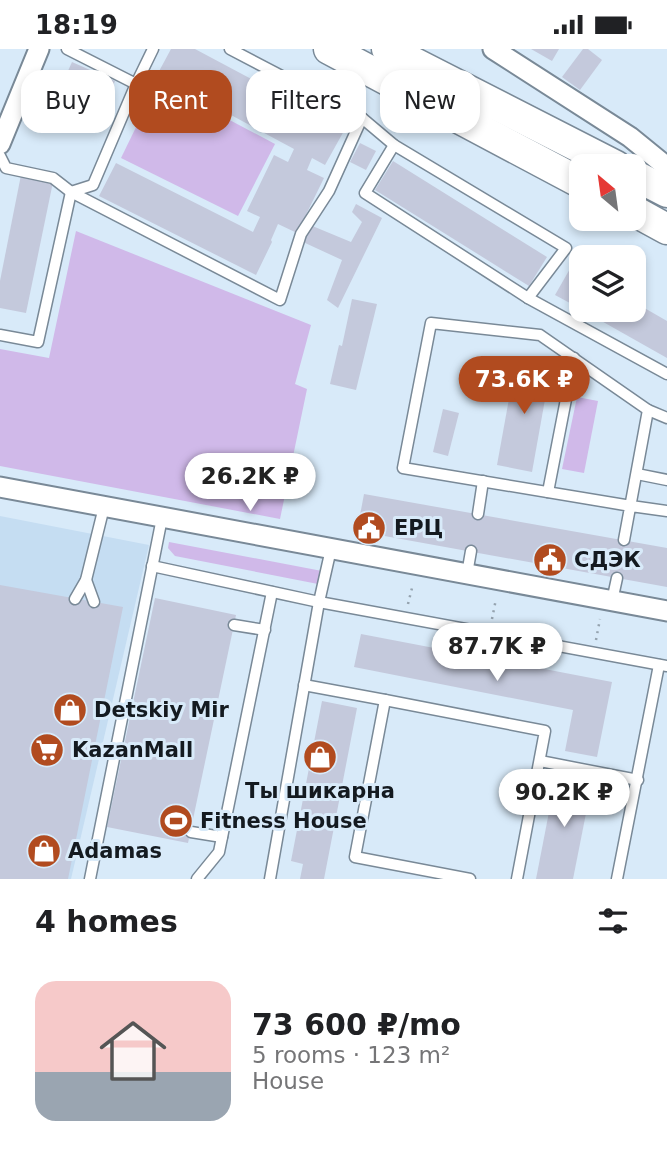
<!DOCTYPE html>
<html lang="en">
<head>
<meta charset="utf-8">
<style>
  :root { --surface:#fff; --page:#f6f6f6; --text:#202124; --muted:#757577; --accent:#b14b1f }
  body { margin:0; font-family:"DejaVu Sans",sans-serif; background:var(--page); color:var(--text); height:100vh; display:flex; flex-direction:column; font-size:26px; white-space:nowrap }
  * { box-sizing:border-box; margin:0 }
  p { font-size:23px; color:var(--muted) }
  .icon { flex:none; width:38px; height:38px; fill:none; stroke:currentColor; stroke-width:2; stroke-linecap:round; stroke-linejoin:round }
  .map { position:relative; height:830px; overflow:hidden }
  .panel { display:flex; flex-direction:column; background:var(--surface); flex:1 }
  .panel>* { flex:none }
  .hud { position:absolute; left:21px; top:21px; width:626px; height:63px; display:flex; gap:14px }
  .needle { width:46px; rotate:331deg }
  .buttons { position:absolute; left:569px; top:105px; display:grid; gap:14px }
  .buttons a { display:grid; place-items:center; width:77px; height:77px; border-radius:14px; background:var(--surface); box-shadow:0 4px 10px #0003; font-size:35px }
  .price { position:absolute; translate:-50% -60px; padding:0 16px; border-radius:24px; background:#fff; color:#222; font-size:23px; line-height:46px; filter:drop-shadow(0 2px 4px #0008) }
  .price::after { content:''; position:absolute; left:50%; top:42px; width:21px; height:16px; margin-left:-10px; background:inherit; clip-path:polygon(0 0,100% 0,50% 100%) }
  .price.selected { background:var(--accent); color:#fff }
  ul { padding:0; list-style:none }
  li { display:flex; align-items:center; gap:21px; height:175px; padding:0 35px }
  li span { display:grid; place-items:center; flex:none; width:196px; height:140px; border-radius:21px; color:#555 }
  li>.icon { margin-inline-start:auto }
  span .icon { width:84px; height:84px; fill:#fffc; stroke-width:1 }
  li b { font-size:30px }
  h2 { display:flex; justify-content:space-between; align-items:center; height:84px; padding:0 35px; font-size:30px }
  .tag { padding:0 24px; border-radius:21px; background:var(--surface); box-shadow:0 4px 10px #0003; font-size:24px; line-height:63px }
  .tag.selected { background:var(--accent); color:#fff }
  .status { display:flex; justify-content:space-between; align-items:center; height:49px; padding:0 35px; background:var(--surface); direction:ltr }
  .status svg { height:19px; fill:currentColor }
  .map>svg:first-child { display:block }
  .built { fill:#c5ddf2 }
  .green { fill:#d0b9e9 }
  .building { fill:#c4c9dc }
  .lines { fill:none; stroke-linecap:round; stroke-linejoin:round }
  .lane-casing { stroke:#798997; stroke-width:13 }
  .street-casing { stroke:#798997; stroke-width:23 }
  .primary-casing { stroke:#798997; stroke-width:33 }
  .path { stroke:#95a3af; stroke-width:2.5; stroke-dasharray:2 5; stroke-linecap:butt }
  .lane { stroke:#fff; stroke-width:10 }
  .street { stroke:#fff; stroke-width:19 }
  .primary { stroke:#fff; stroke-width:30 }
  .labels { text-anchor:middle; stroke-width:6; stroke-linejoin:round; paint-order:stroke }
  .poi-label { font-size:21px; font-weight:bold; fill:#141a20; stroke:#d8eaf9; text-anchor:start }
</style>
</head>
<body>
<div class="status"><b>18:19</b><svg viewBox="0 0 49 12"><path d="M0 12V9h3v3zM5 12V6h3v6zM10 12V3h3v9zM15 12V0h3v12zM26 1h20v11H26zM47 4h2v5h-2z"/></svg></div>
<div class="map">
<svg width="667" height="830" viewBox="0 0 667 830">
  <rect width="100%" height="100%" fill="#d8eaf9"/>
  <!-- built -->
  <polygon class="built" points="0,467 149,496 71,830 0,830"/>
  <!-- green -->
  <g class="green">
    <polygon points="158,33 275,95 238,167 121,109"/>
    <polygon points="76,182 311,276 295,335 307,340 280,470 0,417 0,300 49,309"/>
    <polygon points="577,348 598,352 584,424 562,420"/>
    <polygon points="169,493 322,522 318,535 175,507 168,499"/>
  </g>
  <!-- building -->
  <g class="building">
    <polygon points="171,0 195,0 345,80 325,116 312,109 307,121 324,129 297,184 278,175 271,191 272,193 256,226 99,147 116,114 253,183 260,168 247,162 274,106 288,113 294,100 157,26"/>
    <polygon points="531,0 559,0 552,12"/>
    <polygon points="583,0 588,0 602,11 580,41 562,28"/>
    <polygon points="72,13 115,32 93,81 50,62"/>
    <polygon points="360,94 376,102 366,121 350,113"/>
    <polygon points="393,112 547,208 529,237 375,141"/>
    <polygon points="21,126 53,133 26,264 0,259 0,232"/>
    <polygon points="356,155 382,169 338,259 327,251 342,211 303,193 310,176 351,193 362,173 352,163"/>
    <polygon points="571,218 581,224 581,260 555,246"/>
    <polygon points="352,250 377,255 356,341 330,335 339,296 342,297"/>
    <polygon points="634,253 667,272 667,309 582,261 634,261"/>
    <polygon points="516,311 551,317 532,423 497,416"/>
    <polygon points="443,360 459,364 448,407 433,403"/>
    <polygon points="364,445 667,499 667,538 357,482"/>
    <polygon points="0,536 123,558 68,830 0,830"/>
    <polygon points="155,549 236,566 188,794 107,778"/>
    <polygon points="361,585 612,633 597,708 565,702 573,661 354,618"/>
    <polygon points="322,652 357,659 324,830 300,830 303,815 291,812"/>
    <polygon points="556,727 592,734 573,830 536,830"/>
  </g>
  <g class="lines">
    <!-- lane casing -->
    <g class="lane-casing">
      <g id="lane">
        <polyline points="67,0 136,35 153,0"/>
        <polyline points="362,69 394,96 566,199 528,249"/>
        <polyline points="394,96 365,144 528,249 667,325"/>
        <polyline points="0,107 6,119 53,129 71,143 280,251 301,185 329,142 362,69 230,0"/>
        <polyline points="0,286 38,293 71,143 93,136 136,35"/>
        <polyline points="648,361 667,369"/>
        <polyline points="637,425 667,431"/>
        <polyline points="548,443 574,309"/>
        <polyline points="478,465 483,432"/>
        <polyline points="624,491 648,361 540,286 431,274 403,419 631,457 667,462"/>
        <polyline points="152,517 319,553 667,617"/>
        <polyline points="467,525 471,502"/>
        <polyline points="86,531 94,553"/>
        <polyline points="75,550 86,531 104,458"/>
        <polyline points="612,552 617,529"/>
        <polyline points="234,576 265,581"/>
        <polyline points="304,636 385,651"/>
        <polyline points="540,712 638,731"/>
        <polyline points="191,783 222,788"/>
        <polyline points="90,830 162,469"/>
        <polyline points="197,830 219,803 272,543"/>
        <polyline points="270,830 319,553 331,500"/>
        <polyline points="470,830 355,808 385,651 545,682 517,830"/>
        <polyline points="617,830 659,616"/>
      </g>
    </g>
    <!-- street casing -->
    <g class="street-casing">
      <g id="street">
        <polyline points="493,0 630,88 667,118"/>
        <polyline points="0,95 39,0"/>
        <polyline points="0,438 667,562"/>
      </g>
    </g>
    <!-- primary casing -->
    <g class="primary-casing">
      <g id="primary">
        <polyline points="329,0 581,134"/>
        <polyline points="387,0 616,117"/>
        <polyline points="634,126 667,143"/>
        <polyline points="634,162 667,180"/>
      </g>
    </g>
    <!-- path -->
    <g class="path">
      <polyline points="408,555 413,535"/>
      <polyline points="492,570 496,550"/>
      <polyline points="596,591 600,570"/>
    </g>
    <!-- lane -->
    <use href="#lane" class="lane"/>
    <!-- street -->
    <use href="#street" class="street"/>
    <!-- primary -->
    <use href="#primary" class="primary"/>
  </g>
  <!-- icons -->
  <defs>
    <g id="civic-disc" transform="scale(1.75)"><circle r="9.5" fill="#b14b1f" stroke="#d8eaf9"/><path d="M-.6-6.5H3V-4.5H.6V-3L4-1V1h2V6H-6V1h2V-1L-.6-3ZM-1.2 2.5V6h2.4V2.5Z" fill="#fff"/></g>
    <g id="shop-disc" transform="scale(1.75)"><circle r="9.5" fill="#b14b1f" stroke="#d8eaf9"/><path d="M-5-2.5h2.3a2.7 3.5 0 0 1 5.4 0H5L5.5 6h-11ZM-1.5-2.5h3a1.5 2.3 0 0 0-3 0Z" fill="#fff"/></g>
    <g id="supermarket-disc" transform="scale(1.75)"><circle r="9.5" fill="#b14b1f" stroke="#d8eaf9"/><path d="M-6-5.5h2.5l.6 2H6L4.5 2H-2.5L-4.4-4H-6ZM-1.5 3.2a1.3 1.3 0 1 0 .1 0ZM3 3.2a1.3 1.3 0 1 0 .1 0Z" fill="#fff"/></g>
    <g id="stadium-disc" transform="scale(1.75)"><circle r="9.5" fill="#b14b1f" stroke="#d8eaf9"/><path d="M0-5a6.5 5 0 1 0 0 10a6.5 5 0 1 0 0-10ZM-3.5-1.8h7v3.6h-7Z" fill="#fff"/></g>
  </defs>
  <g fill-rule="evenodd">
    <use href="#civic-disc" x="369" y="479"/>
    <use href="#civic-disc" x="550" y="511"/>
    <use href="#shop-disc" x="70" y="661"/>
    <use href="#supermarket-disc" x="47" y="701"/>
    <use href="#shop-disc" x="320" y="708"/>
    <use href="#stadium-disc" x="176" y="772"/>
    <use href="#shop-disc" x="44" y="802"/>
  </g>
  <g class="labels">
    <!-- poi labels -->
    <g class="poi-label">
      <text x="394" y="486">ЕРЦ</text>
      <text x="574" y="518">СДЭК</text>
      <text x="94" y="668">Detskiy Mir</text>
      <text x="72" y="708">KazanMall</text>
      <text x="320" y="749" text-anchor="middle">Ты шикарна</text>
      <text x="200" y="779">Fitness House</text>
      <text x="68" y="809">Adamas</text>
    </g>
  </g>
</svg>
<div class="buttons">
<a><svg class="needle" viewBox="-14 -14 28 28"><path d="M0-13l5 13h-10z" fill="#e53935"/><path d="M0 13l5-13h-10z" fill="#757577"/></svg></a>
<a><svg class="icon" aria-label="layers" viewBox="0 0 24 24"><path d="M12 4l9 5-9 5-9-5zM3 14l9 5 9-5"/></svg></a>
</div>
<b class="price selected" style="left:524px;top:367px">73.6K ₽</b>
<b class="price" style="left:250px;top:464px">26.2K ₽</b>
<b class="price" style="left:497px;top:634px">87.7K ₽</b>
<b class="price" style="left:564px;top:780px">90.2K ₽</b>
<div class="hud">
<a class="tag">Buy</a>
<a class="tag selected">Rent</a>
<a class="tag">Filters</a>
<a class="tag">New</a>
</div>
</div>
<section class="panel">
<h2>4 homes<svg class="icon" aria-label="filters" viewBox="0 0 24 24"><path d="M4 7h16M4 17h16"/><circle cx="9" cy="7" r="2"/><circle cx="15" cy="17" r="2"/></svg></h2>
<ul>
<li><span style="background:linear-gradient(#f6c9c9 65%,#9aa5b1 0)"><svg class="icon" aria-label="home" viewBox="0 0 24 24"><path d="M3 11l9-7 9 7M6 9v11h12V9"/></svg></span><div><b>73 600 ₽/mo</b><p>5 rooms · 123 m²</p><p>House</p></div></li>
</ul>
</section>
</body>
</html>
